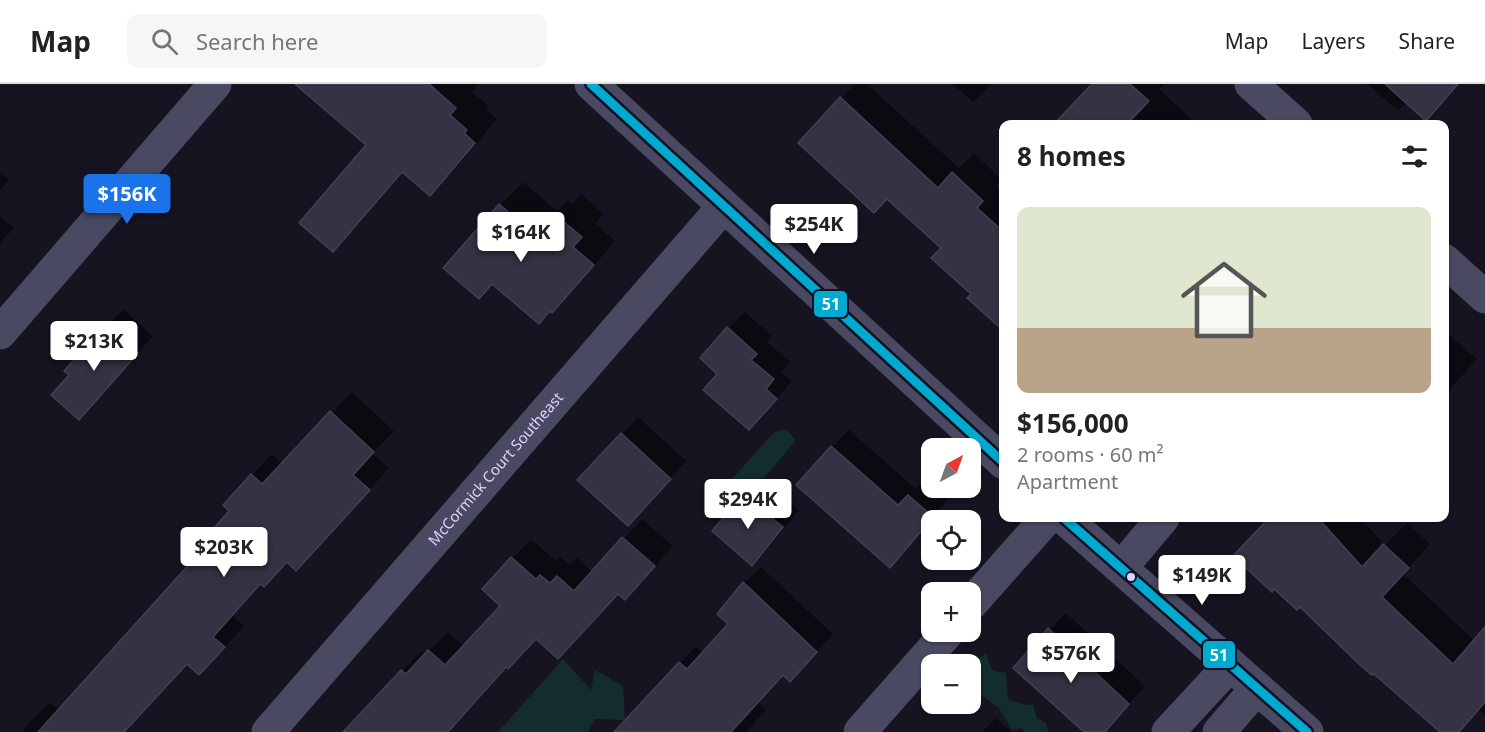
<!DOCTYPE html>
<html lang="en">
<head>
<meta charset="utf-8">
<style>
  :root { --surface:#fff; --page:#f6f6f6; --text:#222; --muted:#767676; --line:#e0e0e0; --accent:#1a73e8 }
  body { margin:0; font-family:"Noto Sans",sans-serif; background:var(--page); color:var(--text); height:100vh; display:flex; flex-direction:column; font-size:22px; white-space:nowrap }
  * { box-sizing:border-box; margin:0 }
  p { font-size:20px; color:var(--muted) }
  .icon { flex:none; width:33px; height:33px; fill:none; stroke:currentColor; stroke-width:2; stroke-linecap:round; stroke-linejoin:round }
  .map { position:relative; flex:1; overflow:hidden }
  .drawer { position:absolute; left:999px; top:36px; width:450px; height:402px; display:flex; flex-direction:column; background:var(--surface); border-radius:12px; box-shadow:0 2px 4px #0004 }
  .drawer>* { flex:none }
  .needle { width:39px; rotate:41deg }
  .controls { position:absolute; left:921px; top:354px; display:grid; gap:12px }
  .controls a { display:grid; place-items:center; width:60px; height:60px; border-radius:12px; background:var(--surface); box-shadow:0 2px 4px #0004; font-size:30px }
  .price { position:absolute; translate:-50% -51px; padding:0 14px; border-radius:6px; background:#fff; color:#222; font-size:20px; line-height:39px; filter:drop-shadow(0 2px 3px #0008) }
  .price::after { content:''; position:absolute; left:50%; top:36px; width:18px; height:14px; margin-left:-9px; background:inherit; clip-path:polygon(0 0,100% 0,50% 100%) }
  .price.on { background:var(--accent); color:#fff }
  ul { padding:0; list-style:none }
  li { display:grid; align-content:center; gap:12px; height:318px; padding:0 18px }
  li span { display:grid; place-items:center; height:186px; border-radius:12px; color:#555 }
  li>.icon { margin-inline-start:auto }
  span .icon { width:108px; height:108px; fill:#fffc; stroke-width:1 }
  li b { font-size:26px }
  h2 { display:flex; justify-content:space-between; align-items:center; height:72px; padding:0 18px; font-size:26px }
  header { display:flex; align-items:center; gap:36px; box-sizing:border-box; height:84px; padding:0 30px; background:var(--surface); border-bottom:2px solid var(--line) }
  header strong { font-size:28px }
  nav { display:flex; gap:33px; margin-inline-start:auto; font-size:21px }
  .search { width:420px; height:54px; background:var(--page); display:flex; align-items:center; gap:15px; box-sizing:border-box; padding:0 21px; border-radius:12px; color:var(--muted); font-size:22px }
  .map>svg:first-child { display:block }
  .green { fill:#132c2d }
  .shadow { fill:#0007 }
  .building { fill:#343243; stroke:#433f54; stroke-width:1.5 }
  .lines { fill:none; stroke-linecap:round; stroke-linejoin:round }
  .minor { stroke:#4a4962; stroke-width:33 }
  .bus-1-casing { stroke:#130f26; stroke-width:14 }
  .bus-1 { stroke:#00a9ce; stroke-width:9 }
  .bus-dot { fill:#d9d4ff; stroke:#130f26; stroke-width:2 }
  .labels { text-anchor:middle; stroke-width:4.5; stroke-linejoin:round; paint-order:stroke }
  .street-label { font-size:15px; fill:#d9d4ff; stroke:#130f26 }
  .line-badge { stroke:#130f26; stroke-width:2 }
  .badge-label { font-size:16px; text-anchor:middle; font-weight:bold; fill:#fff }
</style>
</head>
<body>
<header>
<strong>Map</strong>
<div class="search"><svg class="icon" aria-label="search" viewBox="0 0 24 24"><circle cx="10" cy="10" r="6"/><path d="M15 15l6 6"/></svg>Search here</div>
<nav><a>Map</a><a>Layers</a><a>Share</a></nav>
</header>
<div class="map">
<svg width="1485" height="648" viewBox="0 0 1485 648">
  <rect width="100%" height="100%" fill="#161421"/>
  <!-- green -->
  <g class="green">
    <polygon points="786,345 796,356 756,404 737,418 723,405 774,348"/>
    <path d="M986 569 992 586 1006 589 1008 615 1024 621 1033 620 1037 634 1046 639 1048 648H1024L1022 644 1012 646 998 623 971 604C970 583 969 583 986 569Z"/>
    <polygon points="563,575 591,606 595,586 623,602 625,636 595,635 588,648 498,648"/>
  </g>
  <!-- shadow -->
  <g class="shadow">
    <polygon points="297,0 478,0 472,8 489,22 486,26 497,35 453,87 430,110 404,87 356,143 333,166 368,60"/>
    <polygon points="856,0 867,0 959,84 974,69 1002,96 996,103 1004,110 1004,245 974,210 841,14"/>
    <polygon points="952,0 991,0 973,18"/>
    <polygon points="1094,0 1164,0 1159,5 1197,40 1056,40"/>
    <polygon points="1367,0 1458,0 1441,20 1407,18 1398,27"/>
    <polygon points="0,88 9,96 0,106"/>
    <polygon points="523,98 557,127 568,116 572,120 581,110 604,130 595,139 615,157 575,204 552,227 493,199 479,213 500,121"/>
    <polygon points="0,132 14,144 0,159 2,160 0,162"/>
    <polygon points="123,225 153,252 95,317 67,287"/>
    <polygon points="745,228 772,252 767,258 790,278 781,288 792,297 765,328 719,290 728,244"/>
    <polygon points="1444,247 1477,275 1444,312"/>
    <polygon points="352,308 394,347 373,369 389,384 316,464 288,477 261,499 232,531 244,542 220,569 199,589 188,579 123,648 23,648 28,640 49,619 60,626 213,456 252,391 272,370 283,380"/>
    <polygon points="638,333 686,377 645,423 622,350"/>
    <polygon points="849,346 916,405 926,395 932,400 932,404 935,404 948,415 906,466 890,482 832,363"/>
    <polygon points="761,395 799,426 769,463 752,480 744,411"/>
    <polygon points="1271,434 1360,434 1385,461 1407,439 1430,460 1403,490 1475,557 1485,547 1485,631 1479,626 1458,648 1442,648 1300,521 1274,503 1235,472"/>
    <polygon points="642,435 673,462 644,495 625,514 618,509 537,554 507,582 448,648 345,648 421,568 425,571 448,548 464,562 502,522 484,505 531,455 555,476 560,473 570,481 577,474 593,488"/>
    <polygon points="761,483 833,550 806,579 783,590 758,618 766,626 746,648 633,648 680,579 696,562 704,569 730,540 744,499"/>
    <polygon points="1066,529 1145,602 1104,648 1086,648 1050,545"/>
    <polygon points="996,634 1012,648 982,648"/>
  </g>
  <!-- building -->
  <g class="building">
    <polygon points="295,0 429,0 456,24 450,31 467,46 464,49 475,59 430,112 402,88 333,168 299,139 366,61"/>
    <polygon points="1092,0 1130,0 1149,17 1127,40 1054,40"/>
    <polygon points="1385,0 1458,0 1426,37"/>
    <polygon points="840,13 938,104 952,88 983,117 977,124 1004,148 1004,247 967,214 971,210 931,174 941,164 887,115 874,129 798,59"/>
    <polygon points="499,120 534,150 544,138 549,142 557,132 582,153 573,163 594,181 552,229 550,227 539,240 492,200 479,215 443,184"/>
    <polygon points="105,241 138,269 79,336 51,311 69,291 64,287"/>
    <polygon points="727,243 757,270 751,276 774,295 766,305 777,315 749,346 703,306 717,290 700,274"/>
    <polygon points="330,327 374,368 353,391 370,406 296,487 287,478 264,503 260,500 213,553 225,563 199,591 187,580 124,648 38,648 211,456 207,452 229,427 223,421 251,390 262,400"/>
    <polygon points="621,349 671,395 628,442 577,396"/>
    <polygon points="831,362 898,421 908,411 933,433 890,484 796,401"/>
    <polygon points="743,410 783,443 752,482 712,447"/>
    <polygon points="1269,434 1318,434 1362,483 1383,460 1409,484 1382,513 1453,580 1485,543 1485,618 1459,648 1440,648 1374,590 1372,591 1359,580 1300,523 1297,526 1274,505 1272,508 1233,472"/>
    <polygon points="622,453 655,482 625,516 618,510 558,575 536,555 508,585 506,583 448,648 343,648 401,586 406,590 428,566 445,581 500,522 482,505 511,473 536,495 540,491 550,499 557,492 574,507"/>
    <polygon points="743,498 817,568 790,598 783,591 731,648 614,648 679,578 687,585 728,540 717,530"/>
    <polygon points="1048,544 1129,620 1105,648 1084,648 1013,584"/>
  </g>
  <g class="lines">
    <!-- minor -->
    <g class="minor">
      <polyline points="591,0 1004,379"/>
      <polyline points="1251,0 1296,40"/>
      <polyline points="1444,176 1485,213"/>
      <polyline points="0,249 215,0"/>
      <polyline points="1064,434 1307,648"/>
      <polyline points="1121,484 1163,434"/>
      <polyline points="970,521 1047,434"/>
      <path id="s1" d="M268 648 723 123"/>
      <polyline points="860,648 948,548"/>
      <polyline points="1168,648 1230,581"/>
      <polyline points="1219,648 1257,604"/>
    </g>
    <!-- bus-1 casing -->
    <g class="bus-1-casing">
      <g id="bus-1">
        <polyline points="591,0 1004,379"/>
        <polyline points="1064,434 1307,648"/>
      </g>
    </g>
    <!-- bus-1 -->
    <use href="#bus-1" class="bus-1"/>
  </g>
  <!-- markers -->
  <circle class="bus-dot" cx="1131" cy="493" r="5"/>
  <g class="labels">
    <!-- street labels -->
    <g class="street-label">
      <text dy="5" stroke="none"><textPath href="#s1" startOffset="348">McCormick Court Southeast</textPath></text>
    </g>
  </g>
  <g class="line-badge">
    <rect x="813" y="206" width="35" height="28" rx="6" fill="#00a9ce"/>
    <rect x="1202" y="556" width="34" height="29" rx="6" fill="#00a9ce"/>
  </g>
  <g class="badge-label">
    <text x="831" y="226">51</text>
    <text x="1219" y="577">51</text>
  </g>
</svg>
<div class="controls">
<a><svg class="needle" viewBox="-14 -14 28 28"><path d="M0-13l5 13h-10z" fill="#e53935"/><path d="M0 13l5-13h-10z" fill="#767676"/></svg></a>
<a><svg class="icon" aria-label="locate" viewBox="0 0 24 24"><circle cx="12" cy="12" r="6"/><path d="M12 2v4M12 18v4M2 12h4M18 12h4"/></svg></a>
<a>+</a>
<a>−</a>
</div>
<b class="price on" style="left:127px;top:141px">$156K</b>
<b class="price" style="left:814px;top:171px">$254K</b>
<b class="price" style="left:521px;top:179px">$164K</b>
<b class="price" style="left:94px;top:288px">$213K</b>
<b class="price" style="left:748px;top:446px">$294K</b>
<b class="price" style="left:224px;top:494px">$203K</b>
<b class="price" style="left:1202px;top:522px">$149K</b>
<b class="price" style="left:1071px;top:600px">$576K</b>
<section class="drawer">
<h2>8 homes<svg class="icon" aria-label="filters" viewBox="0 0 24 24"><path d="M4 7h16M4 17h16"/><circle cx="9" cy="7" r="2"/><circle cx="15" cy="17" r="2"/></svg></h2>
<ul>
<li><span style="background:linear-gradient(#dfe7d0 65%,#b9a48a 0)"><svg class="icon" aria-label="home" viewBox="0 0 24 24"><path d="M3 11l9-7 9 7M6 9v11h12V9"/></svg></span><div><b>$156,000</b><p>2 rooms · 60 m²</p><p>Apartment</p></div></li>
</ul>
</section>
</div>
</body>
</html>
